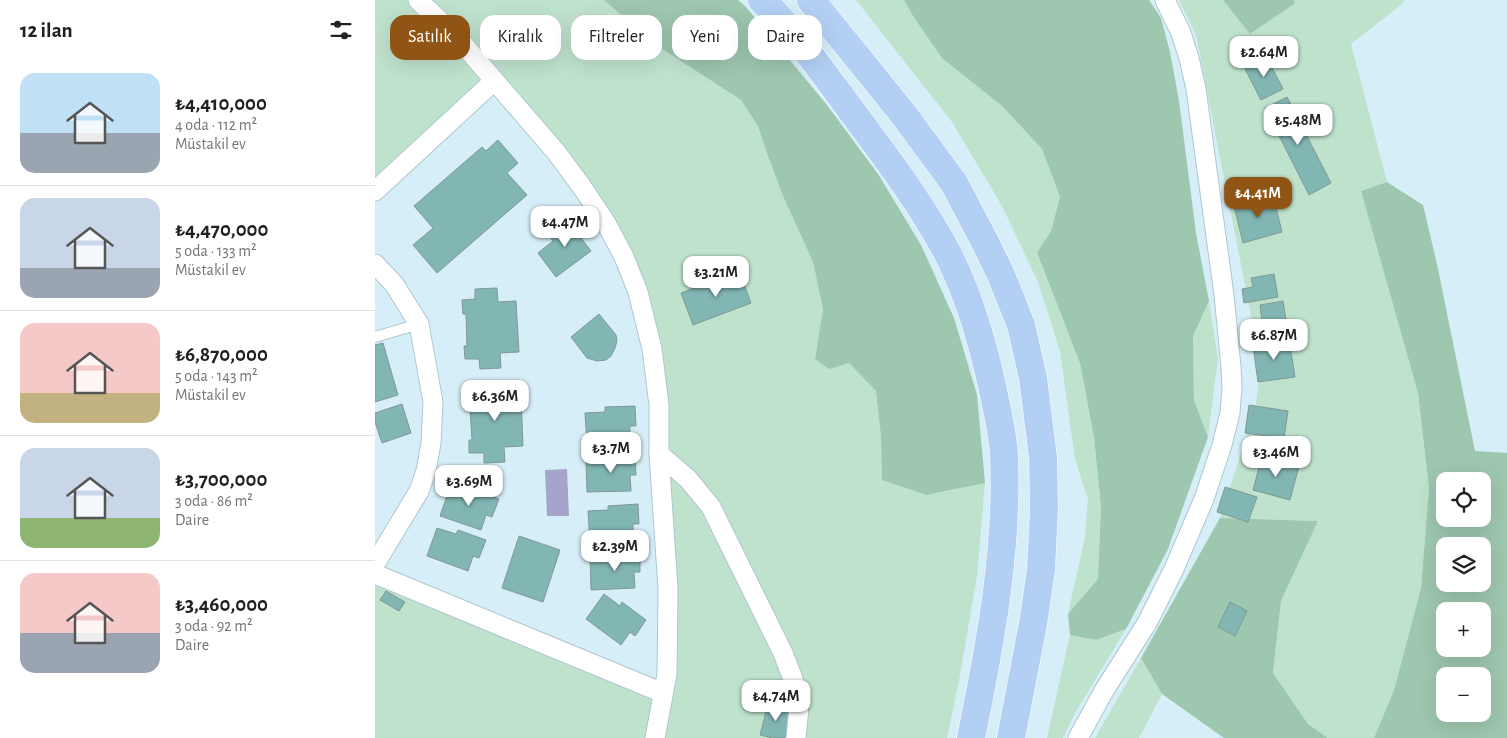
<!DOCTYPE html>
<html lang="tr">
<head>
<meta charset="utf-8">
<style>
  :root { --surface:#fff; --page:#f2f2f2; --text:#202124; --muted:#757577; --line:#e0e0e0; --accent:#905514 }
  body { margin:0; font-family:"Alegreya Sans",sans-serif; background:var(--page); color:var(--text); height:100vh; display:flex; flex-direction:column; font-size:19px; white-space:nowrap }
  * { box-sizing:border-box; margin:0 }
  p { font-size:16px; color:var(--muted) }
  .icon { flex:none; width:28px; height:28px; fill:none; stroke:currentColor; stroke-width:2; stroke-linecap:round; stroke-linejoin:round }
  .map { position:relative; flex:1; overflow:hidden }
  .panel { display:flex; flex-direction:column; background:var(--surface); width:375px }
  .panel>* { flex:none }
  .top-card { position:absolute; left:15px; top:15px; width:475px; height:45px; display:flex; gap:10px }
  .controls { position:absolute; left:1061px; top:472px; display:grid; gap:10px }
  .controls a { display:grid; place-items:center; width:55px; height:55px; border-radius:10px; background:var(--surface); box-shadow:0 5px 20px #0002; font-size:25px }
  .price { position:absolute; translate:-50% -42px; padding:0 11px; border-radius:10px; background:#fff; color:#222; font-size:16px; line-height:32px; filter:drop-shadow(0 1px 2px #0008) }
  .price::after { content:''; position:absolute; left:50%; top:30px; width:15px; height:11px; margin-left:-8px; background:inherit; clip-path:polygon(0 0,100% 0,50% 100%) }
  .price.on { background:var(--accent); color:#fff }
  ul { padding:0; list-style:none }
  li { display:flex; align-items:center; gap:15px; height:125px; padding:0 20px }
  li+li { border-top:1px solid var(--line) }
  li span { display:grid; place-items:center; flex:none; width:140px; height:100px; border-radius:15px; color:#555 }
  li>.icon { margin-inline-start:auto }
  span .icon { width:60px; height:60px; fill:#fffc; stroke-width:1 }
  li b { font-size:21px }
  h2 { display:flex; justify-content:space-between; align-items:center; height:60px; padding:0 20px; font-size:21px }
  .pill { padding:0 18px; border-radius:15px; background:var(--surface); box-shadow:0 5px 20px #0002; font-size:18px; line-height:45px }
  .pill.on { background:var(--accent); color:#fff }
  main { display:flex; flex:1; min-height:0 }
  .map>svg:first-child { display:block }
  .green { fill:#bfe2cd }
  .forest { fill:#9ec7af; fill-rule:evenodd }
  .water { fill:#a6a4ca }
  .building { fill:#82b6b3; stroke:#7f9997 }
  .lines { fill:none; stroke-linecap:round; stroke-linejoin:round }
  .service-casing { stroke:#aec6cf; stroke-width:12 }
  .minor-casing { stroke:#aec6cf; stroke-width:21 }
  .primary-casing { stroke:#fff; stroke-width:29 }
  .service { stroke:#fff; stroke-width:10 }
  .minor { stroke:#fff; stroke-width:19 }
  .primary { stroke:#b3d0f4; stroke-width:28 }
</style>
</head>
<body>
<main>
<section class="panel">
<h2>12 ilan<svg class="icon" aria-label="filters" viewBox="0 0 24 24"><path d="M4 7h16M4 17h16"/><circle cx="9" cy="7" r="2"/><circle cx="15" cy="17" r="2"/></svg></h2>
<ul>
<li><span style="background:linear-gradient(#bfe0f5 60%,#9aa5b1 0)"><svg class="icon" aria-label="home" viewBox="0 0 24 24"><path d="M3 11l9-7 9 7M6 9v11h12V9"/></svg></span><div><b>₺4,410,000</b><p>4 oda · 112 m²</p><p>Müstakil ev</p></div></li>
<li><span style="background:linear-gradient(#c9d6e8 70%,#9aa5b1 0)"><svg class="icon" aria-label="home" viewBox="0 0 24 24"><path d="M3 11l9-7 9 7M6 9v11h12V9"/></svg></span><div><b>₺4,470,000</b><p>5 oda · 133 m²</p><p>Müstakil ev</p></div></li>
<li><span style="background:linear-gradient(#f6c9c9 70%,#c2b280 0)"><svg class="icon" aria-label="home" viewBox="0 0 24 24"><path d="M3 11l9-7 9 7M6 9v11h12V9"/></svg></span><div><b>₺6,870,000</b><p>5 oda · 143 m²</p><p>Müstakil ev</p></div></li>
<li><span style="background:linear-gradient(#c9d6e8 70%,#8fb573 0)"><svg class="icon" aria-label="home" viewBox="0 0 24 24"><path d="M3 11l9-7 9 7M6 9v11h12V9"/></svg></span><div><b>₺3,700,000</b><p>3 oda · 86 m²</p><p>Daire</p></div></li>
<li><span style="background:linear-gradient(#f6c9c9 60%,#9aa5b1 0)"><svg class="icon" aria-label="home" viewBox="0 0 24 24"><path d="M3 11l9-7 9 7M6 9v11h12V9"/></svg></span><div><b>₺3,460,000</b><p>3 oda · 92 m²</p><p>Daire</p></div></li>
</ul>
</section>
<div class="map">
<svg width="1132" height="738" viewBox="0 0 1132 738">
  <rect width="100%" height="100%" fill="#d6eef8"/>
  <!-- green -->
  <g class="green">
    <polygon points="0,0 229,0 278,43 366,100 383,126 393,156 408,196 438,262 448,309 440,359 474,363 501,391 506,437 507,480 559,494 610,483 602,576 584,681 572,738 0,738 0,574 287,693 284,405 249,257 119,81 0,191"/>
    <polygon points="481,0 529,0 538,16 626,105 667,149 685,197 676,231 662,254 705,363 719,437 726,507 723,579 693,614 710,537 713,499 700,459 685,351 663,282 627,206 577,122"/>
    <polygon points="804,0 848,0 875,34 918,4 919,0 1029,0 1027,4 976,44 1012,182 986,191 1043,393 1054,489 1046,588 1019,690 999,738 953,738 933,724 898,673 906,601 943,521 845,518 880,410 886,367 821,35"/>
    <polygon points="834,301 843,359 833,437 819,400 818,336"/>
    <polygon points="751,629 700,713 688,738 672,738 695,635 721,640"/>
    <polygon points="766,658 787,694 764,738 720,738"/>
  </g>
  <!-- forest -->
  <g class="forest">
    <polygon points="229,0 363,0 370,6 452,105 503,174 546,245 579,318 602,395 610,483 552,495 507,480 506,437 501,391 474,363 454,369 440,359 448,309 438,262 408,196 393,156 383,126 366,100 278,43"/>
    <polygon points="529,0 774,0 786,18 795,52 804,101 821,233 834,301 818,336 819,400 833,437 793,549 751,629 721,640 695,635 693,614 723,579 726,507 719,437 705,363 662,253 676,231 685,197 667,149 626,105 567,58 538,16"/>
    <polygon points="848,0 919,0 919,4 875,34"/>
    <path d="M1012 182 1048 205 1062 264 1100 451 1132 453V738H999L1019 690 1046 588 1054 489 1043 393 986 191ZM1070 481H1108V519H1070ZM1070 546H1108V584H1070ZM1108 611V649H1070V611ZM1108 676V714H1070V676Z"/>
    <polygon points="845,518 943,521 906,601 898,673 933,724 953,738 849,738 787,694 766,658"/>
  </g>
  <!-- water -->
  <polygon class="water" points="192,469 194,516 172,516 170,470"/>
  <!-- building -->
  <g class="building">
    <polygon points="891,56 908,89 886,100 869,67"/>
    <polygon points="912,97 956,183 934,195 890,108"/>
    <polygon points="123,140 143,163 132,173 152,195 62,273 38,245 58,228 39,206 107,147 111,151"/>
    <polygon points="898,196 907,232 868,243 859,206"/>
    <polygon points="199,219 211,234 206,238 216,251 181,277 163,253 178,241 175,237"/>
    <polygon points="364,271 376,303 318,325 306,293"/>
    <polygon points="899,274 903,297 869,303 867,289 878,287 876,278"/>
    <polygon points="122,288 123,302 141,301 144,352 125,353 126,368 105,369 104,359 90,359 89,346 92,346 91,314 88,314 87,300 100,299 100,289"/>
    <polygon points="908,301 912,326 888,330 885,305"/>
    <polygon points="224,314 241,335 242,341 240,348 236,356 231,360 222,361 212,358 196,337"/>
    <polygon points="914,340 920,377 883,382 878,346"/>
    <polygon points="8,343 23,395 0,402 0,345"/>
    <polygon points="127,382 128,396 146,395 148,446 129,447 130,462 109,463 109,453 94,453 94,440 97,440 95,408 92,408 91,394 105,393 104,383"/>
    <polygon points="27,404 36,433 7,443 0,422 0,413"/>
    <polygon points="874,405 913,411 909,438 870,433"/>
    <polygon points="260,406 261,426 255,426 255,441 212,443 210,413 230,412 230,407"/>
    <polygon points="260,455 261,475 255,475 256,491 212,492 211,462 231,461 230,456"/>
    <polygon points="887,456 924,466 915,500 878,490"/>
    <polygon points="75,487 94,493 95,489 124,499 117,517 111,515 106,530 65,516"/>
    <polygon points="850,487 882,497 873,522 842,512"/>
    <polygon points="263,504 264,524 258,524 258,540 215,542 213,511 233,510 233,506"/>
    <polygon points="62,528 81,534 83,530 111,540 104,558 98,556 93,571 52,556"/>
    <polygon points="144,536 185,550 168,602 127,588"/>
    <polygon points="265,553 265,572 259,572 260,588 216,590 215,559 235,559 235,554"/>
    <polygon points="11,591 30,602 24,611 5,600"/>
    <polygon points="229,594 245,606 247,602 271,620 260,636 255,632 246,645 211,619"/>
    <polygon points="855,602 872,611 860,636 843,627"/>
    <polygon points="393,704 418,711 410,738 398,738 385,735"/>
  </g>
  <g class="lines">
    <!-- service casing -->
    <g class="service-casing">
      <polyline id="service" points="0,337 44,324"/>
    </g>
    <!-- minor casing -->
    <g class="minor-casing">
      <g id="minor">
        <polyline points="43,0 82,37 181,152 207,187 231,223 249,257 263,292 277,349 284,405 284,454 293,589 292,674 280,738"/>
        <polyline points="0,191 119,81"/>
        <polyline points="0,264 19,284 44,324 58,402 56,443 51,471 44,491 0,564"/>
        <polyline points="284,454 313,479 336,507 408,653 418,679 424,707 421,738"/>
        <polyline points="0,574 288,693"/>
        <polyline points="703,738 730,689 772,623 799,569 829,499 847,445 855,413 857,387 856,367 849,295 821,89 814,58 806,33 790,0"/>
      </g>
    </g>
    <!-- primary casing -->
    <g class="primary-casing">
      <g id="primary">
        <path d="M387 0C424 36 453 80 484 121 516 164 549 208 574 256 596 300 609 347 619 395 623 415 628 436 629 456 633 551 615 645 596 738"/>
        <polyline points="436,0 529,115 579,183 611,244 626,275 646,325 658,378 668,457 669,509 666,570 658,624 636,738"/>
      </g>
    </g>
    <!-- service -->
    <use href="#service" class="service"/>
    <!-- minor -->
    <use href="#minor" class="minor"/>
    <!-- primary -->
    <use href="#primary" class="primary"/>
  </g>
</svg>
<div class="controls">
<a><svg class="icon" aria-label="locate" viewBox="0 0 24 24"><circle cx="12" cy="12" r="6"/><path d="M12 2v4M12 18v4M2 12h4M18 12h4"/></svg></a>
<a><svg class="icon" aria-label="layers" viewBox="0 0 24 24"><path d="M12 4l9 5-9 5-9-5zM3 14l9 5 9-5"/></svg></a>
<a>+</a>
<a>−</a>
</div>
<b class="price" style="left:889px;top:78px">₺2.64M</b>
<b class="price" style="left:923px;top:146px">₺5.48M</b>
<b class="price on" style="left:883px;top:219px">₺4.41M</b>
<b class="price" style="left:190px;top:248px">₺4.47M</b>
<b class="price" style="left:341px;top:298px">₺3.21M</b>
<b class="price" style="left:899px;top:361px">₺6.87M</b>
<b class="price" style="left:120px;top:422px">₺6.36M</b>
<b class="price" style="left:236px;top:474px">₺3.7M</b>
<b class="price" style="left:901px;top:478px">₺3.46M</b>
<b class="price" style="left:94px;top:507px">₺3.69M</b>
<b class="price" style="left:240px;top:572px">₺2.39M</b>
<b class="price" style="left:401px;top:722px">₺4.74M</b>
<div class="top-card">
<a class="pill on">Satılık</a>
<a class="pill">Kiralık</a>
<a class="pill">Filtreler</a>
<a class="pill">Yeni</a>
<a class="pill">Daire</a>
</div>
</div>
</main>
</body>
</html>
